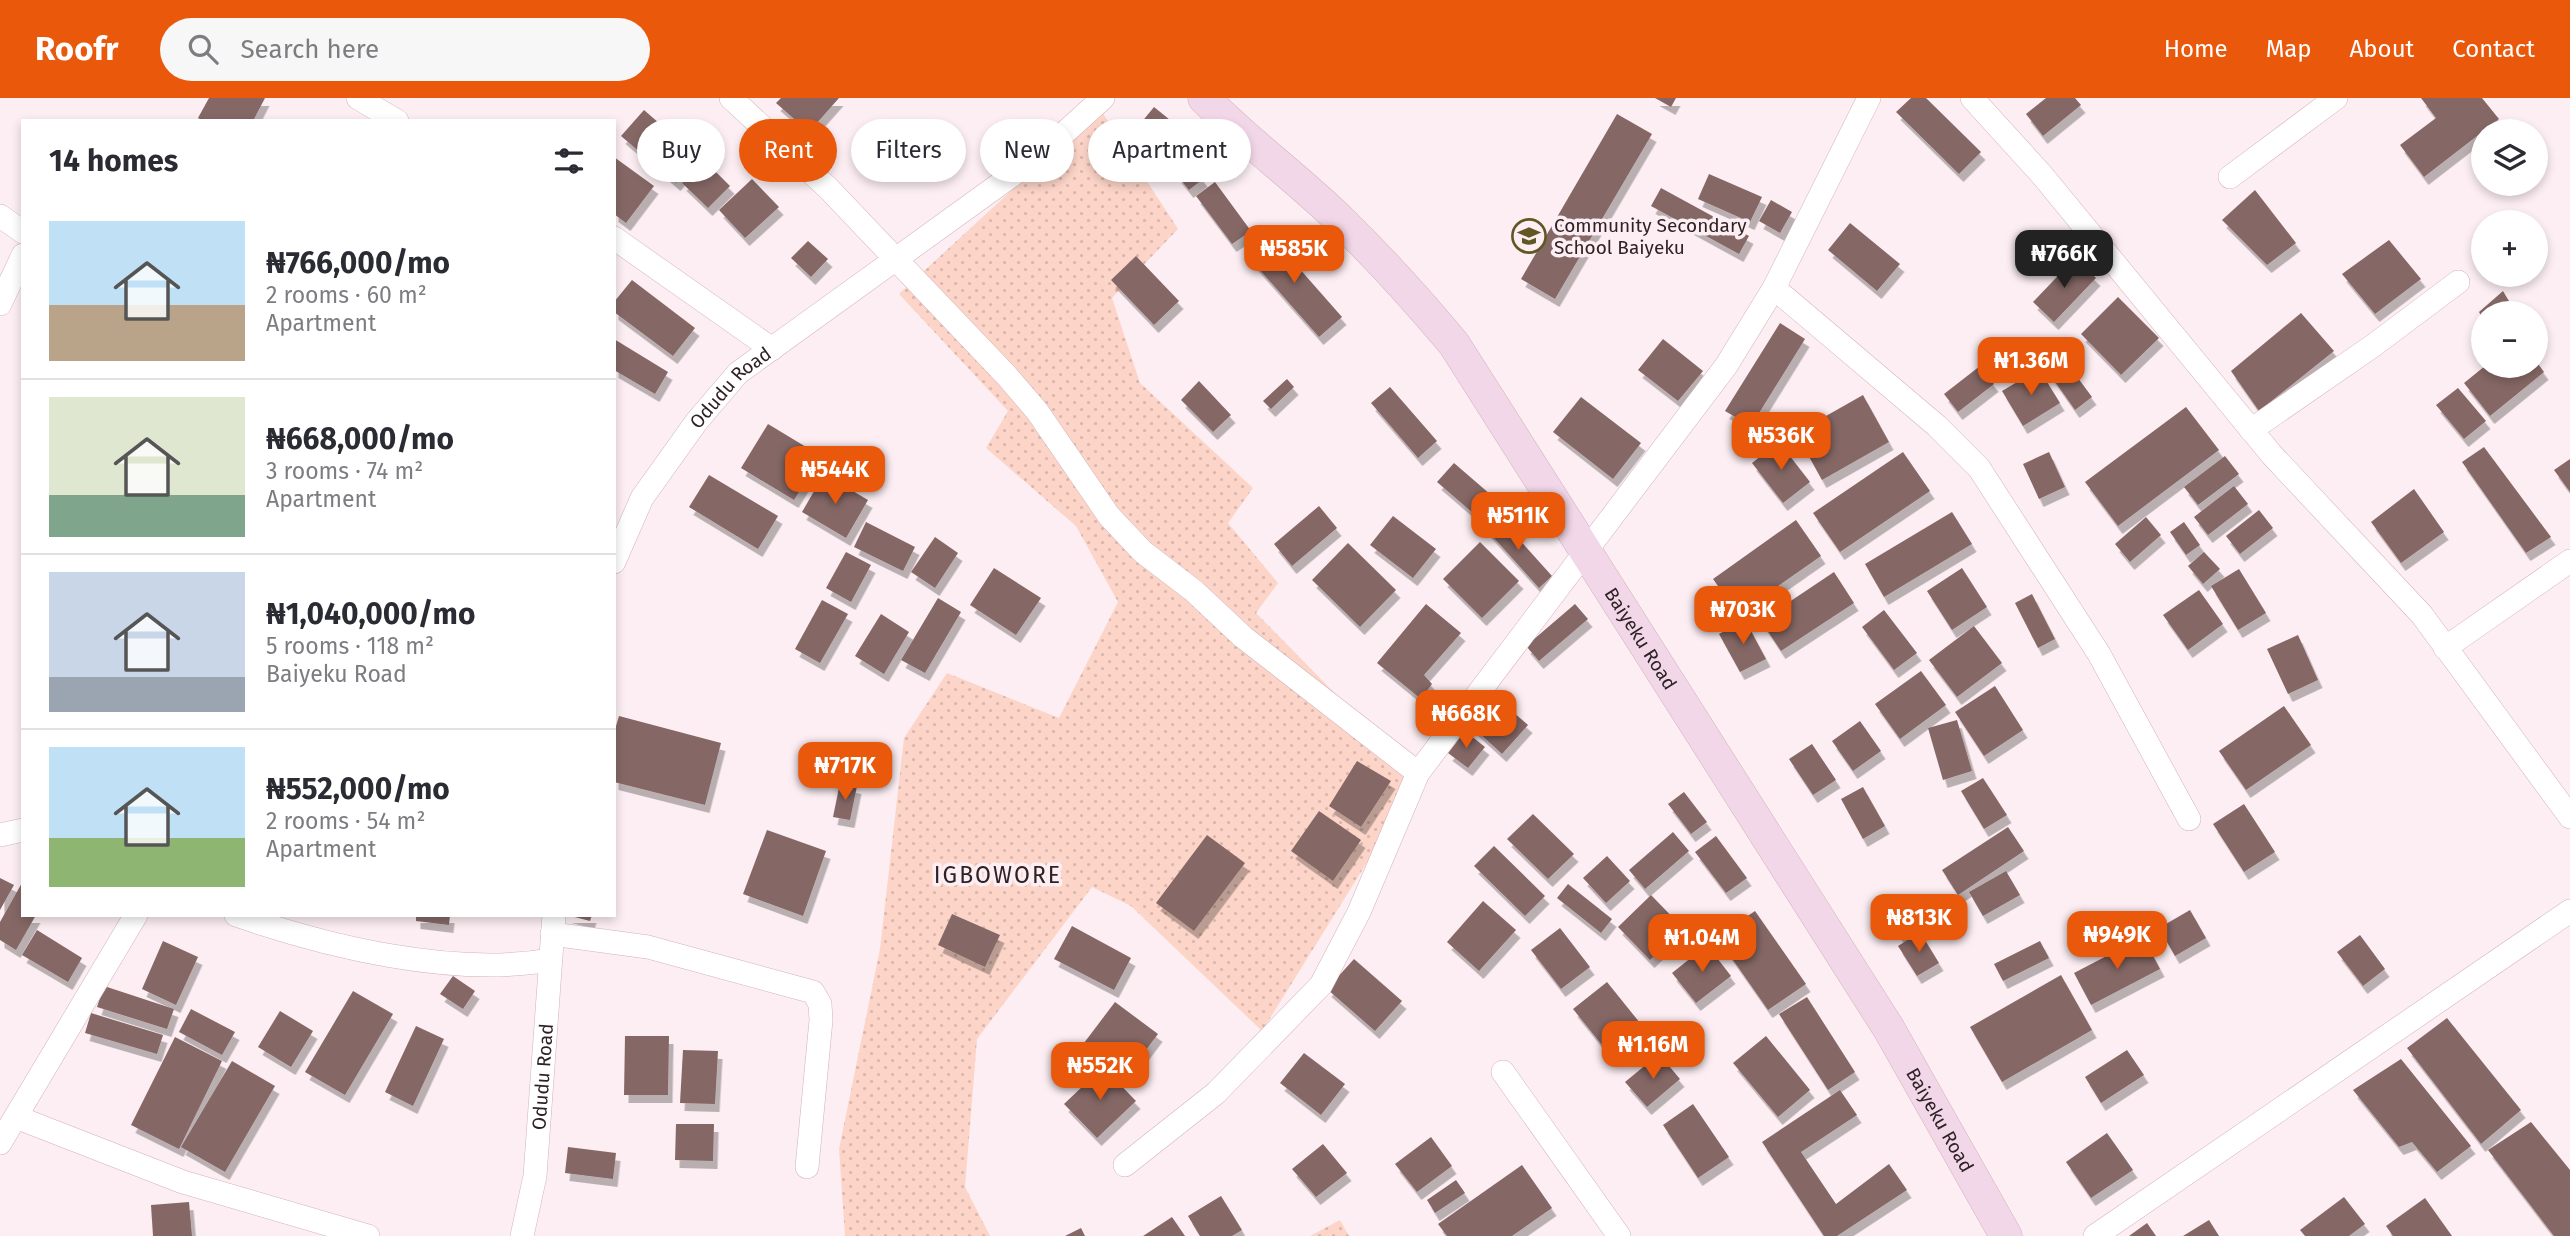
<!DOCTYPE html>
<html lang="en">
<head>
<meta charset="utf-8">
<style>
  :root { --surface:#fff; --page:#f7f7f7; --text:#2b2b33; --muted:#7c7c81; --line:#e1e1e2; --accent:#ea580c }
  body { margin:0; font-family:"Fira Sans",sans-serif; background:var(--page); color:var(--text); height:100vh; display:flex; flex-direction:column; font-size:26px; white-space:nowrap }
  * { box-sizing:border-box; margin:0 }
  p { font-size:23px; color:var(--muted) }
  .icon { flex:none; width:38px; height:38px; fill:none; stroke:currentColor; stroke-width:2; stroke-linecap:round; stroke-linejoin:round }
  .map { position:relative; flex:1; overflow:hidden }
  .panel { position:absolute; left:21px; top:21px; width:595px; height:798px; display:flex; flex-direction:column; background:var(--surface); border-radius:0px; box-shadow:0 4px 10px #0003 }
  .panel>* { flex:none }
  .top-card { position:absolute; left:637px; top:21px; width:665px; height:63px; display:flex; gap:14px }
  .controls { position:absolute; left:2471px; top:21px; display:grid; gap:14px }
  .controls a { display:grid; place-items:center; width:77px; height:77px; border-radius:50%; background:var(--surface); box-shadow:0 4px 10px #0003; font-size:35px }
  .price { position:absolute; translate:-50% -60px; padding:0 16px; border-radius:14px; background:var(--accent); color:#fff; font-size:23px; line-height:46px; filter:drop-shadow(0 2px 4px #0008) }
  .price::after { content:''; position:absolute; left:50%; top:42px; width:21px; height:16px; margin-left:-10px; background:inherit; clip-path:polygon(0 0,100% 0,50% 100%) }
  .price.current { background:#222; color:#fff }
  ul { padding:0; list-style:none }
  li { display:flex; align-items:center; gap:21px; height:175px; padding:0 28px }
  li+li { border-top:2px solid var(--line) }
  li span { display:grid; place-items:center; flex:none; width:196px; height:140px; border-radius:0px; color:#555 }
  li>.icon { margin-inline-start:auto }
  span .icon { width:84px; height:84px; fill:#fffc; stroke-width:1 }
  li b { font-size:30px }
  h2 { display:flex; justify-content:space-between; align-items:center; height:84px; padding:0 28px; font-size:30px }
  .pill { padding:0 24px; border-radius:32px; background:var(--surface); box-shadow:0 4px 10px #0003; font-size:24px; line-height:63px }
  .pill.current { background:var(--accent); color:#fff }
  header { display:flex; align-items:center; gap:42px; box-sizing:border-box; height:98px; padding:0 35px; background:var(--accent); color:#fff }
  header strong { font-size:33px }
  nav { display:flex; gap:38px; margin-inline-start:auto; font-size:24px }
  .search { width:490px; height:63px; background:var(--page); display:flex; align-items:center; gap:18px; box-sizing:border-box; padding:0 24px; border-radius:38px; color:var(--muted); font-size:26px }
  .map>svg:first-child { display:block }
  .grass { fill:url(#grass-dots) }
  .building { fill:#856766; filter:url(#shadow) }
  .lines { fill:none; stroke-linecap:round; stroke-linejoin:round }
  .minor-casing { stroke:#d3b2bb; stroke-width:24 }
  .secondary-casing { stroke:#d3b2bb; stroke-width:33 }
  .minor { stroke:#fff; stroke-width:23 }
  .secondary { stroke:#f2d7e9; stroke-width:32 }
  .labels { text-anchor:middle; stroke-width:7; stroke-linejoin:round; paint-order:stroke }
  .poi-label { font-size:19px; fill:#2e2225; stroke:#fceef2; text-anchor:start }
  .street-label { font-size:19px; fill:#2e2225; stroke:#fceef2 }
  .quarter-label { font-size:23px; letter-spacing:2px; fill:#2e2225; stroke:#fceef2 }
</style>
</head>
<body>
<header>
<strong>Roofr</strong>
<div class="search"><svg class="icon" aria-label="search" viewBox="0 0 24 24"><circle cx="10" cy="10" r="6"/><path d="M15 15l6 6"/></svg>Search here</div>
<nav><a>Home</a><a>Map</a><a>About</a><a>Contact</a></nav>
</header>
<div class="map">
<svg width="2570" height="1138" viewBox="0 0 2570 1138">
  <defs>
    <pattern id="grass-dots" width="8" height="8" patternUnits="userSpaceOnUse" patternTransform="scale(1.75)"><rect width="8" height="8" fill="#fdd5c8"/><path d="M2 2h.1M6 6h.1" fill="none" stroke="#d9b7ac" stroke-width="1.8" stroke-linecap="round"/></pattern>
    <filter id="shadow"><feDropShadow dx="4.5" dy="8" stdDeviation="0" flood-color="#0004"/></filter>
  </defs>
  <rect width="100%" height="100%" fill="#fceef2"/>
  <!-- grass -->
  <g class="grass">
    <polygon points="1100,11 1178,131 1112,200 1140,285 1253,390 1228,425 1278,485 1256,515 1419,681 1262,933 1131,808 1092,789 977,941 965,1089 990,1138 845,1138 839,1051 880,851 904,640 947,575 1059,620 1118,504 1076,428 986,350 1008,313 899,196"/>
    <polygon points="1340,1122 1349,1138 1310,1138"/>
  </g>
  <!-- building -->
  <g class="building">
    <polygon points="209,0 265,0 253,23 203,23 198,20"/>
    <polygon points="781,0 839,0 809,34 776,5"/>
    <polygon points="1655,0 1676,0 1671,9"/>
    <polygon points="1911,0 1926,0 1981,54 1959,76 1896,14"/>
    <polygon points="2046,0 2075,0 2081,7 2043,38 2026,16"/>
    <polygon points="2421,0 2482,0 2499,21 2424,79 2400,47 2436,20"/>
    <polygon points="1154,9 1175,26 1157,48 1136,31"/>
    <polygon points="644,12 698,59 676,85 621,38"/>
    <polygon points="1617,16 1652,36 1555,201 1521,181"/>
    <polygon points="1183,34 1200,53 1178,73 1160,54"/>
    <polygon points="614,59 654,88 626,125 614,116"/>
    <polygon points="705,63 730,88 708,110 682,85"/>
    <polygon points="1192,66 1203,81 1189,92 1177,77"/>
    <polygon points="1709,76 1762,99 1750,124 1698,101"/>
    <polygon points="752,81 779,109 745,140 719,112"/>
    <polygon points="1215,84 1251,133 1232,146 1196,98"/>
    <polygon points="1661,90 1749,138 1739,156 1651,108"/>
    <polygon points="2255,92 2296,145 2267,167 2222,122"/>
    <polygon points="1771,102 1792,114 1780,135 1759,123"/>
    <polygon points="1850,125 1900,166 1877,193 1828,152"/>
    <polygon points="1268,135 1342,219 1319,239 1245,155"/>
    <polygon points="2389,142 2421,181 2375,216 2342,176"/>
    <polygon points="808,143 828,161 811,179 791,160"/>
    <polygon points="1136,158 1179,203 1154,227 1111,182"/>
    <polygon points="2075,160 2096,180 2054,224 2033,204"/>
    <polygon points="632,182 695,230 673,258 614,214 614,204"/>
    <polygon points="2503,193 2516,215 2483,215 2483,221 2479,214"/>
    <polygon points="2118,199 2159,240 2121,277 2081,236"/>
    <polygon points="2301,215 2334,253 2259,313 2231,273"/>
    <polygon points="1780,225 1805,241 1751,328 1725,313"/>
    <polygon points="614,241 668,274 655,296 614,272"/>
    <polygon points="1663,241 1703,273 1678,303 1638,272"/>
    <polygon points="2055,249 2092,299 2075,312 2039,261"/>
    <polygon points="2536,263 2544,274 2490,318 2464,285 2485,268 2536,268"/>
    <polygon points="1980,268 1994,286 1958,314 1944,296"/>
    <polygon points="2039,271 2060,305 2023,328 2002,293"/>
    <polygon points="1287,281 1294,289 1271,311 1263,303"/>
    <polygon points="1199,283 1231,317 1213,334 1181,302"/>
    <polygon points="1390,289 1437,343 1418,360 1371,305"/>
    <polygon points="2458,290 2486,323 2464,341 2436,307"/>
    <polygon points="1863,297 1889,344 1822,382 1796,335"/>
    <polygon points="1581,299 1641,345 1613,381 1553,334"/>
    <polygon points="2186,309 2219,352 2118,428 2085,384"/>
    <polygon points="768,326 821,358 794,402 741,370"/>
    <polygon points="1779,344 1810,384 1783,405 1752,365"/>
    <polygon points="2484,349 2551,439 2526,455 2462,364"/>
    <polygon points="1903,354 1930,393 1840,454 1813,415"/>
    <polygon points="2049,354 2065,389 2039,401 2023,366"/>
    <polygon points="2225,358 2239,376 2198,407 2184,389"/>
    <polygon points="2570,361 2570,394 2554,372"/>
    <polygon points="1454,365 1498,403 1481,422 1437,384"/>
    <polygon points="824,376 868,402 846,440 802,414"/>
    <polygon points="709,377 778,418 758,451 689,409"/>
    <polygon points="2234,388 2248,406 2208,437 2194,419"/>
    <polygon points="2414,391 2444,434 2401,465 2371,424"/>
    <polygon points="1319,408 1337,430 1292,468 1274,446"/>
    <polygon points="2259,412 2273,430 2240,456 2226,438"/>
    <polygon points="1952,414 1972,446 1884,499 1865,466"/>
    <polygon points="1393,418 1436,451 1413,480 1370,447"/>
    <polygon points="1498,418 1552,478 1539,490 1485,430"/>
    <polygon points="2146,419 2161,437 2130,464 2115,446"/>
    <polygon points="1796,422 1821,458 1738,516 1713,481"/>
    <polygon points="866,424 915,449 903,473 854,449"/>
    <polygon points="2184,424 2200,447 2186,457 2170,434"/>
    <polygon points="935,439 958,455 935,490 911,474"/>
    <polygon points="1480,444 1519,483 1482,520 1443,481"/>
    <polygon points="1348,445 1396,492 1360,529 1312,482"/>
    <polygon points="846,454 871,467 851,504 826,490"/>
    <polygon points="2204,454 2220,471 2203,486 2188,468"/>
    <polygon points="994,470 1041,500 1016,537 970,507"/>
    <polygon points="1962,470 1987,509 1952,532 1927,493"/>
    <polygon points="2239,471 2266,515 2238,532 2211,488"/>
    <polygon points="1834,474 1854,505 1781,553 1761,523"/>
    <polygon points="2199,492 2223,526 2188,552 2163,517"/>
    <polygon points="2032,496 2055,541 2038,550 2015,505"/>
    <polygon points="938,500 961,514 925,575 901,562"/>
    <polygon points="822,502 848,516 820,565 795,551"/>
    <polygon points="1426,506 1461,535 1424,577 1432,586 1421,601 1377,565"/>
    <polygon points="1575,506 1588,521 1539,563 1526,548"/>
    <polygon points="1884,512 1917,555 1894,572 1862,529"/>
    <polygon points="881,516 909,534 884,576 855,558"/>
    <polygon points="1745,522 1766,561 1740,574 1719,536"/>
    <polygon points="1974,528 2002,565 1957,599 1929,562"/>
    <polygon points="2298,537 2318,582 2288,596 2267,551"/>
    <polygon points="1921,573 1946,607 1900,641 1875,606"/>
    <polygon points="1995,588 2023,632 1984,658 1955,614"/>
    <polygon points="1490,594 1528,627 1502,656 1465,622"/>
    <polygon points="2284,608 2311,647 2246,692 2219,653"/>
    <polygon points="619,618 721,645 705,707 614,684 614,635"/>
    <polygon points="1957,622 1972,673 1943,682 1928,630"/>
    <polygon points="1860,623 1881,653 1853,673 1832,643"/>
    <polygon points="1465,633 1485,649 1468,670 1448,655"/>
    <polygon points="1812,646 1836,682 1813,697 1789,661"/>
    <polygon points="1357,663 1391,683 1361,729 1329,708"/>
    <polygon points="1983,680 2007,717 1984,731 1961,693"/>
    <polygon points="840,685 857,688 850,722 833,719"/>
    <polygon points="1863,689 1885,728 1863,741 1841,701"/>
    <polygon points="1684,694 1707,724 1691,736 1668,706"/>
    <polygon points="2244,706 2275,754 2244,774 2213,726"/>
    <polygon points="1319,713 1361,742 1333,783 1291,753"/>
    <polygon points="1533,716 1574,756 1548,781 1507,741"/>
    <polygon points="2008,729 2024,753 1958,797 1942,772"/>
    <polygon points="767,732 826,753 803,818 743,796"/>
    <polygon points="1673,734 1689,753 1645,791 1629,772"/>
    <polygon points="1207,737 1245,765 1194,833 1156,805"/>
    <polygon points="1716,738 1747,780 1726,795 1695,754"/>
    <polygon points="1494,748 1545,798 1525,818 1474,768"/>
    <polygon points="1607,758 1630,783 1606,805 1583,780"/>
    <polygon points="2006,773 2020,797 1983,818 1969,794"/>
    <polygon points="0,780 14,787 0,812"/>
    <polygon points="23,783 23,817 36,817 16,852 0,842 0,824"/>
    <polygon points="1568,786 1612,821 1601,835 1557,800"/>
    <polygon points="1651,797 1683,830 1650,862 1618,829"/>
    <polygon points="1483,803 1516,832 1479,873 1447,844"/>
    <polygon points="1918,803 1929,818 1900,838 1889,823"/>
    <polygon points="2190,812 2206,840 2175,858 2159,830"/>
    <polygon points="1755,813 1806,886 1768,912 1717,839"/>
    <polygon points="952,816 1000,837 985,869 938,847"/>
    <polygon points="416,817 450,817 449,827 416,823"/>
    <polygon points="567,817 592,817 590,823"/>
    <polygon points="1072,828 1131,860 1114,892 1054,861"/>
    <polygon points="1560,830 1590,869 1561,891 1531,852"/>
    <polygon points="37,832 82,860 68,884 22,857"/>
    <polygon points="1920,834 1939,865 1917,878 1898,848"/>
    <polygon points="2360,837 2385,871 2363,888 2337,854"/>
    <polygon points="2143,839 2160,871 2091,907 2074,875"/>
    <polygon points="163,843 198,859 176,907 142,891"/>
    <polygon points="2040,843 2049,860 2003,883 1994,866"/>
    <polygon points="1707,847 1731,878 1696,905 1672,875"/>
    <polygon points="1354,861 1402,903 1375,933 1327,891"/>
    <polygon points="2061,877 2092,932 2002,984 1970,929"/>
    <polygon points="453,878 475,893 463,911 440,896"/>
    <polygon points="1607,884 1640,925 1606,952 1573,911"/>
    <polygon points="104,888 174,911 167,931 97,909"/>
    <polygon points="353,893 393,916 345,997 305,974"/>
    <polygon points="1807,899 1855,974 1828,992 1779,916"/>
    <polygon points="1115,904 1158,936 1127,977 1084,945"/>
    <polygon points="191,911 235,934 222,957 179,934"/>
    <polygon points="280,913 313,933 291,969 258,949"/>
    <polygon points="91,915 163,937 157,956 85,935"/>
    <polygon points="2447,920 2521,1012 2481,1046 2407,950"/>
    <polygon points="416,928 444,941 413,1008 385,994"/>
    <polygon points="625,938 669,938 668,997 624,997"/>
    <polygon points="1766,938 1810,992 1778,1019 1733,965"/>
    <polygon points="175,939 222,963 179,1051 131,1027"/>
    <polygon points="683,952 718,953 715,1006 680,1005"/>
    <polygon points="2127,952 2144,977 2101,1005 2085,979"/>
    <polygon points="1304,955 1345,986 1321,1017 1280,985"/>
    <polygon points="1659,956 1680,981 1647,1009 1625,984"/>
    <polygon points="2401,961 2471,1048 2437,1074 2412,1044 2399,1049 2353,992"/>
    <polygon points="232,963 275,988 225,1074 181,1049"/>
    <polygon points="1103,969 1136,1003 1097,1040 1064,1006"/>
    <polygon points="1840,992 1857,1017 1801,1054 1836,1106 1889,1066 1907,1092 1837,1138 1824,1138 1762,1044"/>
    <polygon points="1693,1006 1729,1059 1698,1080 1663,1027"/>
    <polygon points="2531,1024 2570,1072 2570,1138 2554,1138 2488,1052"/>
    <polygon points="676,1026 714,1026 713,1063 675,1062"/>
    <polygon points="2107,1035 2133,1072 2091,1100 2066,1064"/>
    <polygon points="1431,1039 1452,1068 1417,1094 1395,1066"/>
    <polygon points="1323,1046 1347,1075 1316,1099 1292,1071"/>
    <polygon points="568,1049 616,1055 613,1081 565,1075"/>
    <polygon points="1522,1067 1552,1110 1512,1138 1447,1138 1438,1126"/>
    <polygon points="1456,1082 1465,1095 1435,1115 1427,1102"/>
    <polygon points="1221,1098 1242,1132 1232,1138 1200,1138 1188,1118"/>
    <polygon points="2344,1099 2365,1126 2349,1138 2305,1138 2300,1132"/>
    <polygon points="2425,1100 2452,1138 2393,1138 2386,1128"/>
    <polygon points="189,1104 192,1138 153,1138 151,1107"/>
    <polygon points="1172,1119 1185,1138 1143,1138"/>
    <polygon points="2209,1122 2219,1138 2183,1138"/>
    <polygon points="2147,1125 2156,1138 2129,1138"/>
    <polygon points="1081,1130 1085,1138 1065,1138"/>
  </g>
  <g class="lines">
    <!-- minor casing -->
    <g class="minor-casing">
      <g id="minor">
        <polyline points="358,0 397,23"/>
        <polyline points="731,0 828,90 1006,277 1037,313 1109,418 1143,454 1194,493 1243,539 1418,675"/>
        <polyline points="1972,0 2042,77 2272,357 2422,517 2570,719"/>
        <polyline points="2230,79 2336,0"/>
        <polyline points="0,118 23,134"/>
        <polyline points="614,140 772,251"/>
        <polyline points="1774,190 1937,328 1979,370 2099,556 2189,721"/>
        <polyline points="0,206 23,157"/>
        <polyline points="2251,332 2374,247 2458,184"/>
        <path id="s1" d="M614 464 642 400 697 323 738 275 1040 57 1103 0"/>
        <polyline points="2445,550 2570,463"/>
        <polyline points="0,737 23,732"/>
        <path d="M236 817C329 849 453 879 550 862"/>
        <polyline points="552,836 648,849 813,894 820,906 821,922 807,1069"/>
        <polyline points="1503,974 1619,1138"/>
        <polyline points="16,1019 183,1084 368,1138"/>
        <polyline points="0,1045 136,817"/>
        <polyline points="1125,1067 1216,995 1321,887 1359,814 1418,675 1726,268 1774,190 1869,0"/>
        <path id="s2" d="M522 1138 535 1078 554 817"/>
        <polyline points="2095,1138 2570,813"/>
      </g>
    </g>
    <!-- secondary casing -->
    <g class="secondary-casing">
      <g id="secondary">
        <path id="s3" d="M1204 0C1247 44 1297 80 1341 123 1381 162 1418 203 1454 246L1889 931 2006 1138"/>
      </g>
    </g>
    <!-- minor -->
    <use href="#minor" class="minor"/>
    <!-- secondary -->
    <use href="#secondary" class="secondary"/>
  </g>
  <!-- icons -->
  <defs>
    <g id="school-ring" transform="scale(1.75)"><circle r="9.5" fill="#fceef2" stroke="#615723" stroke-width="1.5"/><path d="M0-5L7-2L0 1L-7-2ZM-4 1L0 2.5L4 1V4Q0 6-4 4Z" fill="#615723"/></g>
  </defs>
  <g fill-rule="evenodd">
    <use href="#school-ring" x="1529" y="138"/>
  </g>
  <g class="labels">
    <!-- poi labels -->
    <g class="poi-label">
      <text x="1554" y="134">Community Secondary<tspan x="1554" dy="22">School Baiyeku</tspan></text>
    </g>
    <!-- street labels -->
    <g class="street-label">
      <text dy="7" stroke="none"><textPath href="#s1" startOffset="212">Odudu Road</textPath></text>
      <text dy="7" stroke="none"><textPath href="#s3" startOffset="700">Baiyeku Road</textPath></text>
      <text dy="7" stroke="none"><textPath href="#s2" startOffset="161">Odudu Road</textPath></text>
      <text dy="7" stroke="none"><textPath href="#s3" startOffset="1267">Baiyeku Road</textPath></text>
    </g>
    <!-- quarter labels -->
    <g class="quarter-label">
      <text x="998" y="785">IGBOWORE</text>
    </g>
  </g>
</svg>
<div class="controls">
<a><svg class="icon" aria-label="layers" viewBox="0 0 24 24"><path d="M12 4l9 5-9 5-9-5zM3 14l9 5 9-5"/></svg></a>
<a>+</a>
<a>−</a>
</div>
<b class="price" style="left:1294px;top:187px">₦585K</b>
<b class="price current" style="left:2064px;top:192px">₦766K</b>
<b class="price" style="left:2031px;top:299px">₦1.36M</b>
<b class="price" style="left:1781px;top:374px">₦536K</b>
<b class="price" style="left:835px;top:408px">₦544K</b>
<b class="price" style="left:1518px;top:454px">₦511K</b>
<b class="price" style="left:1743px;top:548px">₦703K</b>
<b class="price" style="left:1466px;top:652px">₦668K</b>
<b class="price" style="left:845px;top:704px">₦717K</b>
<b class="price" style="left:1919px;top:856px">₦813K</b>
<b class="price" style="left:2117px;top:873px">₦949K</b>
<b class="price" style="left:1702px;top:876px">₦1.04M</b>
<b class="price" style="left:1653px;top:983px">₦1.16M</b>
<b class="price" style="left:1100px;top:1004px">₦552K</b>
<div class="top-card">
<a class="pill">Buy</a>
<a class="pill current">Rent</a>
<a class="pill">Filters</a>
<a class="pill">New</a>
<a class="pill">Apartment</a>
</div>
<section class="panel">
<h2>14 homes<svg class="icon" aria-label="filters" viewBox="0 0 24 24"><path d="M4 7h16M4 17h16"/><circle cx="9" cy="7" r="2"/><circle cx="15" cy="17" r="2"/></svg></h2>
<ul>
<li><span style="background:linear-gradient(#bfe0f5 60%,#b9a48a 0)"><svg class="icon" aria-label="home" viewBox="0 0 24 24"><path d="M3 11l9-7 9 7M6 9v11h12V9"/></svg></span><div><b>₦766,000/mo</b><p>2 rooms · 60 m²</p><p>Apartment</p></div></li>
<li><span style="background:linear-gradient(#dfe7d0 70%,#7fa58c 0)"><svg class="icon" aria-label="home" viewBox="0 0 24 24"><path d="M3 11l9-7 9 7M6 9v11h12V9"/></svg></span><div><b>₦668,000/mo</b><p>3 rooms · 74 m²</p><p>Apartment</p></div></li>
<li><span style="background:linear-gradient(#c9d6e8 75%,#9aa5b1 0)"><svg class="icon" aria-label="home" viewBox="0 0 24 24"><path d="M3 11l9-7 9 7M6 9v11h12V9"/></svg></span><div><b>₦1,040,000/mo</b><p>5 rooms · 118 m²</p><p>Baiyeku Road</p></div></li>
<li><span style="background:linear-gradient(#bfe0f5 65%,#8fb573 0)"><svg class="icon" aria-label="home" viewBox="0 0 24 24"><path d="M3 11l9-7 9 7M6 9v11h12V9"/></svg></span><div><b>₦552,000/mo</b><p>2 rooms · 54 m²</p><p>Apartment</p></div></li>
</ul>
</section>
</div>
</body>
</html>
